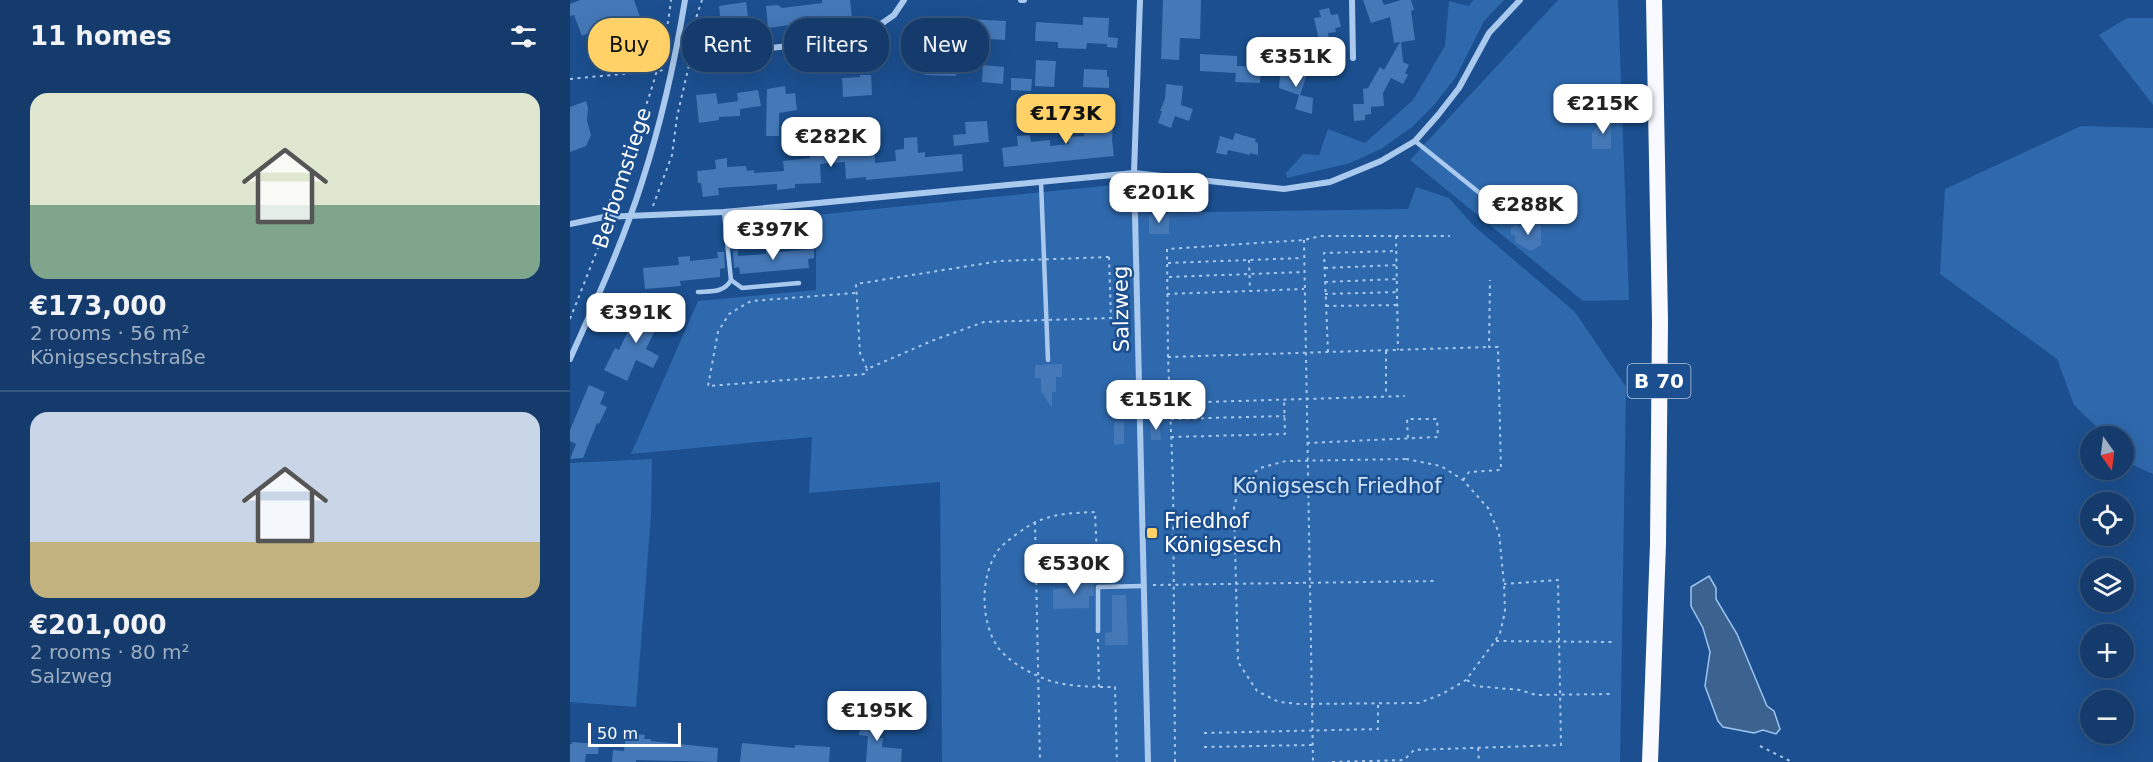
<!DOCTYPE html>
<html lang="en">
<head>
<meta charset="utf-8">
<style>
  :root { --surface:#143b6b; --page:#1d4271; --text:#f1f3f6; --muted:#9dadc1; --line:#33557e; --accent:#ffd166 }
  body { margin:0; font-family:"DejaVu Sans",sans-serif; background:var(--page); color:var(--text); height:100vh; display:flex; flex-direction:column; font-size:22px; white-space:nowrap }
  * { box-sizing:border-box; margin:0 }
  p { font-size:20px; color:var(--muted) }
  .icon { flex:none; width:33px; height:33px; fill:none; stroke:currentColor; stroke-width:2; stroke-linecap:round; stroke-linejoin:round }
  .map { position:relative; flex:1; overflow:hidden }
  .details { display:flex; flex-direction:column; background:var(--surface); width:570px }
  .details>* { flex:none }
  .guide { position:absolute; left:18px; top:18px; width:570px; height:54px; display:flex; gap:12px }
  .needle { width:39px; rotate:166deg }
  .fabs { position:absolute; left:1510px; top:426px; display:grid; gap:12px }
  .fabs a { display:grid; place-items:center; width:54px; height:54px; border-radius:50%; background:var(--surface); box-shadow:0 6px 24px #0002,0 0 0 2px var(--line); font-size:30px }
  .scale { position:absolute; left:18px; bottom:15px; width:93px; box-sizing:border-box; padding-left:6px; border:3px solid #fff; border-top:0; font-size:16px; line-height:21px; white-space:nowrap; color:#fff; -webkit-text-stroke:4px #1b4f8f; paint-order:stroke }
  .price { position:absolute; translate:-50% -51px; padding:0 14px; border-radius:12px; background:#fff; color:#222; font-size:20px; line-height:39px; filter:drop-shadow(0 2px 3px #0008) }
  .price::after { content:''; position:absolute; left:50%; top:36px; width:18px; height:14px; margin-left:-9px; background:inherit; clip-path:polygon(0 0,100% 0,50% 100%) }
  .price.active { background:var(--accent); color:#111 }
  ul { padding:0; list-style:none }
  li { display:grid; align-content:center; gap:12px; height:318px; padding:0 30px }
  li+li { border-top:2px solid var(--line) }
  li span { display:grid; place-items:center; height:186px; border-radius:18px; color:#555 }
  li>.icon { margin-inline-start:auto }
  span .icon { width:108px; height:108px; fill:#fffc; stroke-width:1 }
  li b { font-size:26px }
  h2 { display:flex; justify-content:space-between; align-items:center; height:72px; padding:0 30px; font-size:26px }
  .tag { padding:0 21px; border-radius:24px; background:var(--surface); box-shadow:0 6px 24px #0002,0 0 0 2px var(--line); font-size:21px; line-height:54px }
  .tag.active { background:var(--accent); color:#111 }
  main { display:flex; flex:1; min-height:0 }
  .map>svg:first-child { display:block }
  .green { fill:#2e69ad }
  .water { fill:#3c6290; stroke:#9cc4f0; stroke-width:1.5 }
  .building { fill:#4478b7 }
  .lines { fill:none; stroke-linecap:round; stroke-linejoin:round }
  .path { stroke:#a9c9ee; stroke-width:2; stroke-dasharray:3 4.5; stroke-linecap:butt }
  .service { stroke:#a9c9ee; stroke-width:4.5 }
  .minor { stroke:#a9c9ee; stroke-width:6 }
  .trunk { stroke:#f8faff; stroke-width:16 }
  .poi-dot { fill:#ffd166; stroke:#1b4f8f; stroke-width:2 }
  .labels { text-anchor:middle; stroke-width:5; stroke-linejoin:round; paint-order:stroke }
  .shield { fill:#1b4f8f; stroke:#bbcadd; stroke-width:1.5 }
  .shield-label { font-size:20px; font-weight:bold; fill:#fff }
  .street-label { font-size:21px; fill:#fff; stroke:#1b4f8f }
  .park-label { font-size:21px; fill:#cfe3fa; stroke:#1b4f8f }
  .poi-label { font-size:21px; fill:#fff; stroke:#1b4f8f; text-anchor:start }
</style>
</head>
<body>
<main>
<section class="details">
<h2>11 homes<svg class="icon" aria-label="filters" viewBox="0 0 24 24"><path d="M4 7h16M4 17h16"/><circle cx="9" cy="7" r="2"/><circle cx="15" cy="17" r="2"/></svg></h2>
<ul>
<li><span style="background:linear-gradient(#dfe7d0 60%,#7fa58c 0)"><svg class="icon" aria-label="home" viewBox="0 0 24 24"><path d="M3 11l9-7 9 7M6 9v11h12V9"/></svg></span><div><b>€173,000</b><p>2 rooms · 56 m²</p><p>Königseschstraße</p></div></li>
<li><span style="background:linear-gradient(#c9d6e8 70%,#c2b280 0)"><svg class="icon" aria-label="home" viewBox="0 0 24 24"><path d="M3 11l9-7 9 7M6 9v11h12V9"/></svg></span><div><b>€201,000</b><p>2 rooms · 80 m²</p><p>Salzweg</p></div></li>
</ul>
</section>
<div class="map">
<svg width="1583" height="762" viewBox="0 0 1583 762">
  <rect width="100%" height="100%" fill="#1b4f8f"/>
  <!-- green -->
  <g class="green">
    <polygon points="903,0 934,0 914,21 886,77 864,105 842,127 811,149 780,163 717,178 716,173 733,154 749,155 758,129 795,143 843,100 875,46 879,1 899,6"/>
    <polygon points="988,0 1048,0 1059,300 1013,301 840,160"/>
    <polygon points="1557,18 1583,18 1583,105 1529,35"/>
    <polygon points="1511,126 1583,128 1583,474 1565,466 1554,455 1554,436 1536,436 1504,405 1487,359 1370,274 1375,189"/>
    <polygon points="543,185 578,213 838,209 846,187 879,198 904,226 1005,312 1056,387 1050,762 372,762 370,482 239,493 242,437 61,454 128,301 246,290 246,215"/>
    <polygon points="82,459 81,515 66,707 0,702 0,463"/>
  </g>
  <!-- water -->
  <polygon class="water" points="1139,576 1146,588 1146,599 1167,634 1197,706 1204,711 1210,729 1206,734 1193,730 1184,733 1153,727 1148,721 1135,686 1140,652 1133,628 1121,606 1121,587"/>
  <!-- building -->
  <g class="building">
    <polygon points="10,0 64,0 70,17 52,25 54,32 44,36 40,27 36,29 35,26 12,36 4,15 0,16 0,4"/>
    <polygon points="252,0 280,0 282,17 249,22 249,26 232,28 233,30 221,32 220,25 198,28 196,6 208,5 212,8 252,3"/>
    <polygon points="593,0 631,0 630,39 610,38 609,60 591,59"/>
    <polygon points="793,0 812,0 814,5 831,0 841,0 844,10 841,11 845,40 831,42 833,62 839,65 835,73 838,75 833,84 821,78 813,93 814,106 801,107 801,114 795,115 795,120 784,121 783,104 794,104 793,89 798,88 810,67 814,70 830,42 824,43 820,17 801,23"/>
    <polygon points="176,2 180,30 152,34 149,6"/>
    <polygon points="759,8 761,15 768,14 771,27 765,28 766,32 758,33 762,53 745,52 743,41 749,40 744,18 751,17 749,10"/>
    <polygon points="357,17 436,21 435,40 402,38 402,44 387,43 386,76 356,75 346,68 346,59 378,59 338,23 357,25"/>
    <polygon points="513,17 539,18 538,37 548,38 547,48 537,47 537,44 517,43 516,49 488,48 488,42 465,41 466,22 513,25"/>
    <polygon points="72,45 77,56 61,63 57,51"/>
    <polygon points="630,54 667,56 667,66 691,67 690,83 665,82 666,73 630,71"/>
    <polygon points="466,60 486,61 484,87 465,86"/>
    <polygon points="413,65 434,67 433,84 412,82"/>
    <polygon points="716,67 727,69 737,74 730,95 743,98 742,114 725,109 729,95 709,88 710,77"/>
    <polygon points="514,69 537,70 537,77 539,77 539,88 513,87"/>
    <polygon points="290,75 301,75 302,95 273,97 272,78 290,77"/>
    <polygon points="441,78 462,79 461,91 441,90"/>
    <polygon points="596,84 613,86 611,105 623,109 619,121 605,116 601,128 588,123 592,111 590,111 595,99"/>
    <polygon points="215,86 216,94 225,93 227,110 209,113 209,136 196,136 197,89"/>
    <polygon points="188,90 191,106 170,109 170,116 149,117 149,120 129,123 126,95 146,93 148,104 168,101 167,93"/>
    <polygon points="16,101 18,108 17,121 21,135 16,146 0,152 0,107"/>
    <polygon points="527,111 544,112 542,140 544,156 434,167 432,148 448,146 447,136 460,135 461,142 480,140 480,146 499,144 498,137 514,136 512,120 519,121 519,116 527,116"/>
    <polygon points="1041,111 1041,149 1022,149 1022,133"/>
    <polygon points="417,121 419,142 384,146 383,135 396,134 395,122"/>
    <polygon points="665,133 686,139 685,142 688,143 688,155 680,153 680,155 658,150 657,155 646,153 650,136 663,140"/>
    <polygon points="347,137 348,153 355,152 355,157 392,154 393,171 296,180 296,177 276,179 275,162 250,164 251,183 225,184 225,188 207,190 207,184 148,188 149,195 133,197 131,183 128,183 127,171 146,169 145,160 157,158 157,167 176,166 177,171 184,170 184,173 214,171 213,161 240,158 239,147 253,148 304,144 305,163 326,161 325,150 334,149 334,138"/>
    <rect x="579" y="215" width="20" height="19"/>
    <polygon points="958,222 962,224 963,222 971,226 971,245 961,251 945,242 945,236 941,234 941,228 946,225 950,227"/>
    <polygon points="208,247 209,252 244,249 244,258 238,259 239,268 170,274 169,267 164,268 163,251 168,250 168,256 196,254 196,249"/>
    <polygon points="147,252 154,252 155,268 150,269 150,277 110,281 111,286 75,289 73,268 109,265 108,257 120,256 120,261 148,258"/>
    <polygon points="73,300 83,305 80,311 92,316 76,349 89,356 83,368 66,360 57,381 34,370 45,348 49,350"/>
    <polygon points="492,364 492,377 486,377 486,392 482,392 482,408 471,391 471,378 465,378 465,365"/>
    <polygon points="19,385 35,392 30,404 37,407 29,424 27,423 13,458 0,459 6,444 0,441 0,430"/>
    <polygon points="554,421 554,444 544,445 544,422"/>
    <polygon points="590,422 591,440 581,440 580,423"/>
    <polygon points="500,579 524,579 524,596 519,596 519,608 483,609 483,589 500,588"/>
    <polygon points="542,595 556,595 558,645 535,645 535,633 542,632"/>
    <polygon points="273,698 283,699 283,702 290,703 288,720 264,718 265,701 273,701"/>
    <polygon points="291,716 311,717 310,738 313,738 312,747 332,749 331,762 296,762 298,736 289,735"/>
    <polygon points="56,733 75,735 74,739 81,739 80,741 148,748 147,762 66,760 66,762 42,762 43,750 54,751"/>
    <polygon points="2,742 29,744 28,754 16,754 15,762 0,762 0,744 2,744"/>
    <polygon points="172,743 225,748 225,745 260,747 259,762 170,762"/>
  </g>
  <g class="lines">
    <!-- path -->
    <g class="path">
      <polyline points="114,59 122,52 138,53"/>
      <polyline points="0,79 94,70"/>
      <polyline points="83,206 102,155 107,117 122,52 125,21 132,0"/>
      <path d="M37 209C63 141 93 73 101 0"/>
      <polyline points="826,236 828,350"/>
      <polyline points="734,240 743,762"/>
      <polygon points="539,257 541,318 414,322 364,340 297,369 290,353 286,284 430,261"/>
      <polyline points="679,260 680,291"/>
      <polyline points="598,263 733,258"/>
      <polyline points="755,268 827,265"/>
      <polyline points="599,277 734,272"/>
      <polyline points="755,282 827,279"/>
      <polyline points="285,293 181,301 159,314 148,332 138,386 296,374 297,369"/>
      <polyline points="597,294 734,289"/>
      <polyline points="755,294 827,292"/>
      <polyline points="756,306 828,305"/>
      <polyline points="0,319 30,243 32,226"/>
      <polyline points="816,351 816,396"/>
      <polyline points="758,352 754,253 826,251"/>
      <polyline points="598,357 597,249 734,240 751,236 880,236"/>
      <polyline points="601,403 835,396"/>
      <polyline points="601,419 715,416"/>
      <polyline points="601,437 715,434 714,398"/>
      <polyline points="737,443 868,437 867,419 837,419 838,439"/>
      <polygon points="836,459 871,466 893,480 918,508 929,533 934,584 935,612 930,633 925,641 896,680 872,694 849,703 730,704 709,702 687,691 668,662 664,506 672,482 690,468 716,461"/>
      <polyline points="893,480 899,472 931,470 928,347 919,347 920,280"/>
      <polyline points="465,522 470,762"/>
      <path d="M528 579 525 512C505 513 485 513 466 522 458 525 435 542 429 549 410 575 410 619 427 646 436 659 454 670 468 676 490 687 521 687 545 687L547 762"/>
      <polyline points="583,585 865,581"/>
      <polyline points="528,639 529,687"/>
      <polyline points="926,641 1043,642"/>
      <polyline points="897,680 905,686 950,690 966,695 1041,694"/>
      <polyline points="634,733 808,729 808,704"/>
      <polyline points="1190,746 1222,762"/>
      <polyline points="634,747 743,745"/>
      <polyline points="908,748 909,762"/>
      <polyline points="605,762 603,481 598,357 919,347"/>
      <polyline points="762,762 834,760 844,750 991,745 988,580 934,584"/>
    </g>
    <!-- service -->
    <g class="service">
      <polyline points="845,141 942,219"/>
      <polyline points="471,182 478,360"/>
      <polyline points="161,280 172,288 229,283"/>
      <path d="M128 292C141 291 154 293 161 280L154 212"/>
      <polyline points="528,631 528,587 573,586"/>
    </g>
    <!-- minor -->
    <g class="minor">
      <polyline points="451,0 454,0"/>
      <polyline points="570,0 564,173 578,762"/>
      <polyline points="782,0 783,58"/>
      <polyline points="147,54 263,41 298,33 324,15 334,0"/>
      <polyline points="0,224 34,217 154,212 564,173 714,189 760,182 811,161 845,141 868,115 889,88 919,33 950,0"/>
      <path d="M0 359C26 301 53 242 72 182 91 123 105 61 115 0"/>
    </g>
    <!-- trunk -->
    <polyline class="trunk" points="1080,762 1088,544 1090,321 1084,0"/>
  </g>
  <!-- markers -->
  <rect class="poi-dot" x="576" y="527" width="12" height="12" rx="3"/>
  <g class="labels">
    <!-- shield labels -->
    <rect class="shield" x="1057.5" y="364" width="63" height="34" rx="4.5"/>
    <g class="shield-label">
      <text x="1089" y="388">B 70</text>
    </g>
    <!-- street labels -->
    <g class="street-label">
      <text transform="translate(52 178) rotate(-72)" y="7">Berbomstiege</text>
      <text transform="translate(551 309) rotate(-91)" y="7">Salzweg</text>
    </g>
    <!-- park labels -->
    <g class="park-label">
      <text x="767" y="493">Königsesch Friedhof</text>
    </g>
    <!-- poi labels -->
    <g class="poi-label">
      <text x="594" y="528">Friedhof<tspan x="594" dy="24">Königsesch</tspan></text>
    </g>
  </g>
</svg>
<div class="fabs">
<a><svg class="needle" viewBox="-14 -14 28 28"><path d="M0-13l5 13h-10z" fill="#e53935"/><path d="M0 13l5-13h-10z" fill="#9dadc1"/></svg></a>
<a><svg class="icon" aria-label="locate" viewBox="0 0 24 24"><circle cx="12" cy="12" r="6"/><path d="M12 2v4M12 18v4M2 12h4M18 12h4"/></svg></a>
<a><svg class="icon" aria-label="layers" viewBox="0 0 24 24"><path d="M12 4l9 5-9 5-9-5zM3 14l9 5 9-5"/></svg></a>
<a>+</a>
<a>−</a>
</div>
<div class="scale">50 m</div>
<b class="price" style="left:726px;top:88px">€351K</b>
<b class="price" style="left:1033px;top:135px">€215K</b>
<b class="price active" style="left:496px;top:145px">€173K</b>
<b class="price" style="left:261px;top:168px">€282K</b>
<b class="price" style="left:589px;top:224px">€201K</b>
<b class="price" style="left:958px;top:236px">€288K</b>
<b class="price" style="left:203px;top:261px">€397K</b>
<b class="price" style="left:66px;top:344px">€391K</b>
<b class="price" style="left:586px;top:431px">€151K</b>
<b class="price" style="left:504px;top:595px">€530K</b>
<b class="price" style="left:307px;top:742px">€195K</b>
<div class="guide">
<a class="tag active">Buy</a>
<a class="tag">Rent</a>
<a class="tag">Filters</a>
<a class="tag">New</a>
</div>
</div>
</main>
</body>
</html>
